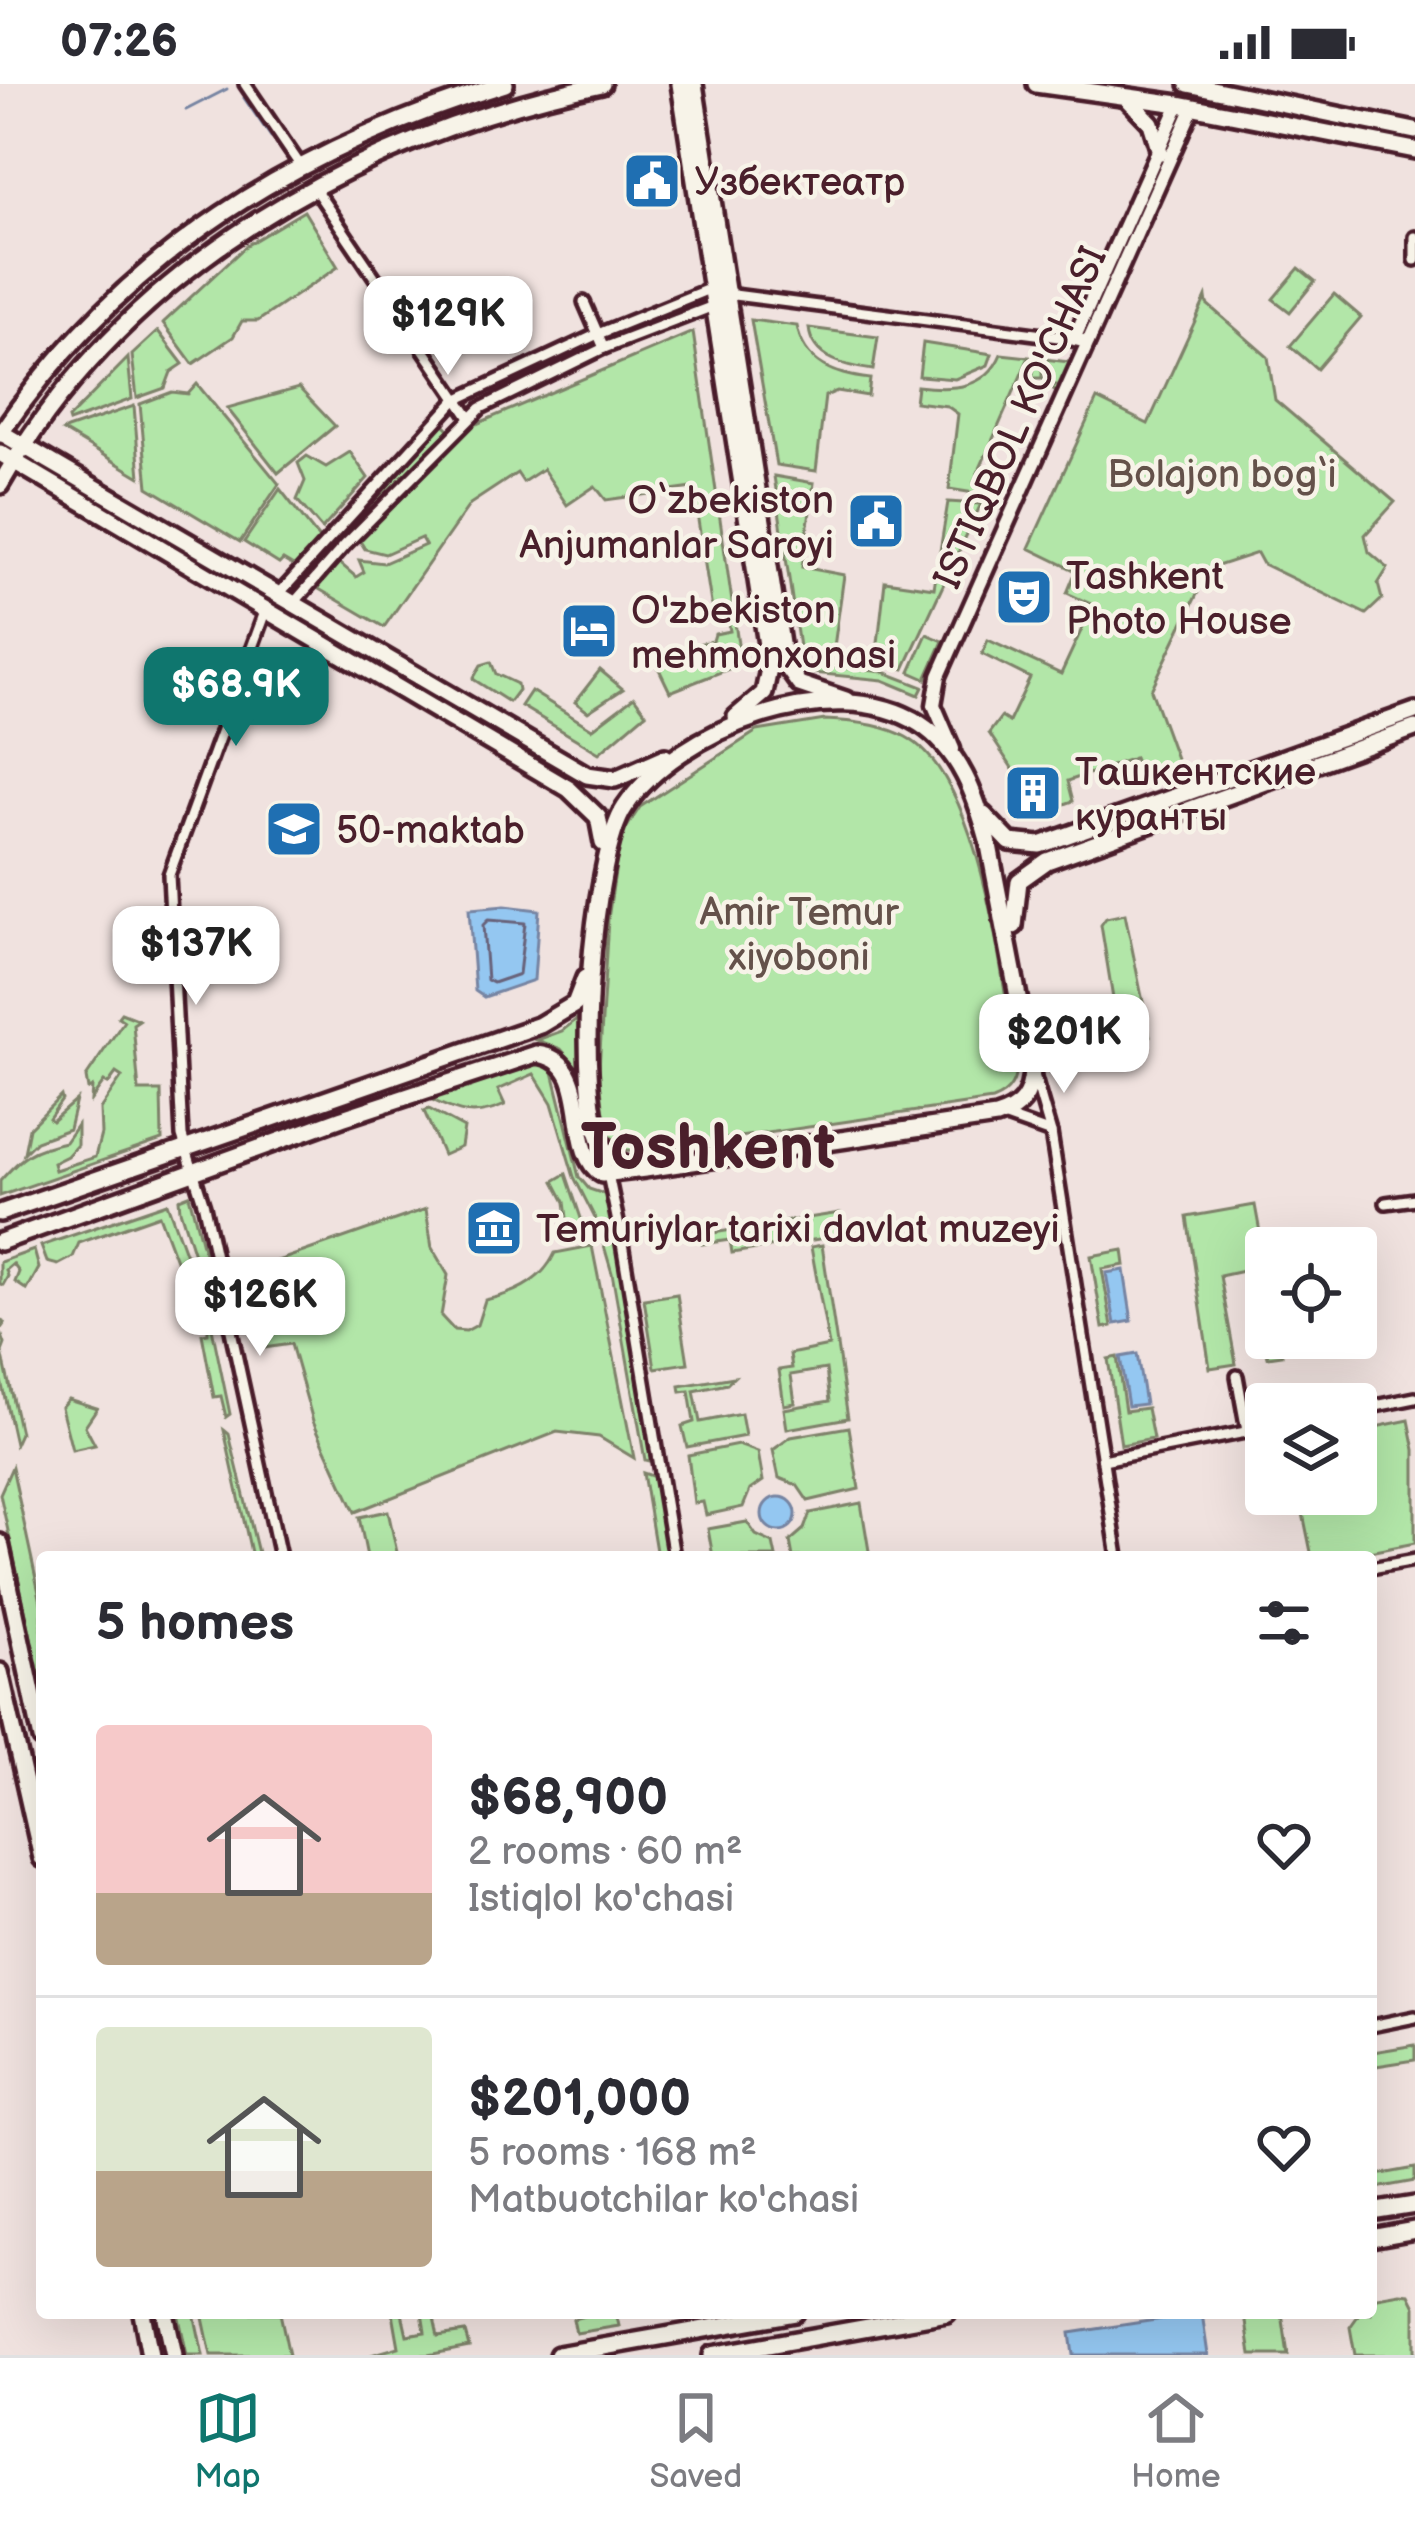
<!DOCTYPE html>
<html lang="en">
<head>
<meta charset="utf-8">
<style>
  :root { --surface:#fff; --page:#f7f7f7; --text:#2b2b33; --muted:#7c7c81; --line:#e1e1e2; --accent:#0f766e }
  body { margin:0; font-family:"Balsamiq Sans",sans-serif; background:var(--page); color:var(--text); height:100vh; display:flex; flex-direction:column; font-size:45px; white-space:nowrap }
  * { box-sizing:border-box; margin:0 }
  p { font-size:39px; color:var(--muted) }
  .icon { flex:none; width:66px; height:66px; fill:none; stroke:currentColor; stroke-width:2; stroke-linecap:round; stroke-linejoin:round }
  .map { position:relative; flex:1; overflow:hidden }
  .side { position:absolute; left:36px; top:1467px; width:1341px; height:768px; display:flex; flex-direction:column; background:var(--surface); border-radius:12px; box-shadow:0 12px 48px #0002 }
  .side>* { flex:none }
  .tools { position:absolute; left:1245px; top:1143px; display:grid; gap:24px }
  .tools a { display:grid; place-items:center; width:132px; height:132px; border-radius:12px; background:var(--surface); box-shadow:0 12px 48px #0002; font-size:60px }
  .price { position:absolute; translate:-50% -102px; padding:0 27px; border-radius:24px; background:#fff; color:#222; font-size:39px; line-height:78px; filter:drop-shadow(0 3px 6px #0008) }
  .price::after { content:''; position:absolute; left:50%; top:72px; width:36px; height:27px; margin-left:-18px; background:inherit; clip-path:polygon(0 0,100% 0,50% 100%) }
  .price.current { background:var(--accent); color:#fff }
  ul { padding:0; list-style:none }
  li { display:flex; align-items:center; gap:36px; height:300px; padding:0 60px }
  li+li { border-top:3px solid var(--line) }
  li span { display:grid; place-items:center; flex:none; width:336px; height:240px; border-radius:12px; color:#555 }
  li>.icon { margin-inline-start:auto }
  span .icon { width:144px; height:144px; fill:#fffc; stroke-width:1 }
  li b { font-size:51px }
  h2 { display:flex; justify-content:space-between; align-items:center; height:144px; padding:0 60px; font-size:51px }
  .status { display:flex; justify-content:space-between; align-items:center; height:84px; padding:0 60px; background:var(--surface); direction:ltr }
  .status svg { height:33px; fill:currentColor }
  .dock { display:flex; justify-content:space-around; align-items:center; height:168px; border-top:3px solid var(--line); background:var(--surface); font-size:33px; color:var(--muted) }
  .dock a { display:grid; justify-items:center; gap:6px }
  .dock .current { color:var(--accent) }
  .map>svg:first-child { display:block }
  .green { fill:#b2e6a8; stroke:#7e826a; stroke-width:3 }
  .water { fill:#94c7f1; stroke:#7684a2; stroke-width:3 }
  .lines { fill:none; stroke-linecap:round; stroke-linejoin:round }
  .shore { stroke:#68627a; stroke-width:3 }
  .stream { stroke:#7684a2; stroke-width:3 }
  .minor-casing { stroke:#4a1f2b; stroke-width:18 }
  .tertiary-casing { stroke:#4a1f2b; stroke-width:21 }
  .primary-casing { stroke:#4a1f2b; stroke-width:24 }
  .minor { stroke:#f7f3e8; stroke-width:9 }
  .tertiary { stroke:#f7f3e8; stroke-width:12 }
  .primary { stroke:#f7f3e8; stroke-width:15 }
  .labels { text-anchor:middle; stroke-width:9; stroke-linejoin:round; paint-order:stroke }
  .poi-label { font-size:39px; fill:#4a1f2b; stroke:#f7f3e8; text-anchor:start }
  .street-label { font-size:39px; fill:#4a1f2b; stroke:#f7f3e8 }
  .park-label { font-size:39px; fill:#64514a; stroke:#f7f3e8 }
  .town-label { font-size:63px; font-weight:bold; fill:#4a1f2b; stroke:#f7f3e8 }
</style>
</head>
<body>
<div class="status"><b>07:26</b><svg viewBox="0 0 49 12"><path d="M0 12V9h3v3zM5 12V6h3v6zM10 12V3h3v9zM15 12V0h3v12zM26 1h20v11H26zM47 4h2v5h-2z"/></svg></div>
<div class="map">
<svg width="1415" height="2271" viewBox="0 0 1415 2271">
  <rect width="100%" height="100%" fill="#f0e2df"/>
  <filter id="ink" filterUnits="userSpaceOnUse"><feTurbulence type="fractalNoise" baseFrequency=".00833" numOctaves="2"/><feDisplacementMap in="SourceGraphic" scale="24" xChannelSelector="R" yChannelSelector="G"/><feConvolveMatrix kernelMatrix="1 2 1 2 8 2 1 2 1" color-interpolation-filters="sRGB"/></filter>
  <g filter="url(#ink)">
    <!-- green -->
    <g class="green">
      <polygon points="304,127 338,183 258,237 242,237 233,253 193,280 163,239 247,161"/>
      <polygon points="1299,184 1315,197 1290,228 1273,215"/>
      <polygon points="1334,210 1361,233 1317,285 1290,262"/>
      <polygon points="1206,213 1207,220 1268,273 1275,316 1395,418 1365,451 1369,468 1388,484 1378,500 1382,515 1366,530 1263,480 1257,469 1193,490 1198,508 1151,606 1178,680 1142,694 1134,674 1068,697 1073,717 1062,721 1058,710 1049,714 1045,703 1053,699 1048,685 1020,696 989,649 1001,633 1009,638 1030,594 982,570 988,556 1061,590 1093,521 1067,509 1076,487 1029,464 1097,315 1148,340"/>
      <path d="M751 236 797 242C804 281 836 291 870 295L868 312 837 307 825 312 816 387 776 381Z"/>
      <path d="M809 244 878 253 873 286C846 282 812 276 809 244Z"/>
      <polygon points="158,247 183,280 171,288 165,304 137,314 132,271"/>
      <polygon points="693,248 741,580 670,608 658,583 692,561 713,557 715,550 730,547 727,530 713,532 693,404 606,416 595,402 567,421 543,385 523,398 517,389 470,420 384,543 312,501 336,476 356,493 364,488 359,476 384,479 425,461 421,454 385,470 365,465 360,457 474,341"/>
      <polygon points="923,259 992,270 988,281 955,295 919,292"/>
      <path d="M1001 270 1029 273 974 398 990 405 987 411 949 405 958 330 947 322 915 318 917 302C951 306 986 306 1001 270Z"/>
      <polygon points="128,274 132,315 69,338 68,335"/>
      <polygon points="1036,274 1069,278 1056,307 1052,304 1055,301 1046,301 1044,295 1050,287 1042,284 1042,294 1032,294"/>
      <polygon points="197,300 279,400 240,458 148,403 140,320 172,308 188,310"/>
      <polygon points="299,304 335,342 278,389 227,324"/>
      <polygon points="134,322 140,393 63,347 67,345"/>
      <polygon points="440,336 452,348 304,497 299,493"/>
      <polygon points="350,368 368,394 322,445 297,416 305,397 298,379 307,372 326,383"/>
      <polygon points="774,392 814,399 802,483 844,491 833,570 800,570"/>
      <polygon points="280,405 320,456 295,483 283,476 279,480 244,458"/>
      <polygon points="948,418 981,420 904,585 876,577 885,497 934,504"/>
      <polygon points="927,550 943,557 926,595 910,588"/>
      <polygon points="491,578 496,590 517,600 518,606 509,618 473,595 481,581"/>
      <polygon points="801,579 884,588 923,603 919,611 883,596 802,588"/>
      <polygon points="600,586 623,605 588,628 575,618"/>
      <polygon points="531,607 592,645 634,613 646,629 599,669 521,622"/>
      <path d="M825 636C851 637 883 640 906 653 983 695 1001 895 1016 977 1017 996 1011 1009 992 1016L645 1067 626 1066 611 1053 605 1040 599 985 608 835 620 754 640 723 757 647Z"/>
      <path d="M1125 830 1150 952C1141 960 1131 963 1120 958L1101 841 1106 834Z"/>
      <path d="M121 929 139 936 133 940 139 1007H161L162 1056 0 1112V1097C23 1071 32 1065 65 1058L77 1041V1061L67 1072 53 1079 55 1086 95 1073 101 1050 100 1025 122 993 116 989 108 1000 104 998 91 1016 92 1003 88 1005 86 993 124 937 118 933Z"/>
      <polygon points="583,930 578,985 561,965 537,956 562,947"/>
      <path d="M536 976 553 988 579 1093 589 1105 607 1111 653 1378 645 1376 612 1189 597 1138 574 1093 552 1019 534 990 498 1006 505 1021C474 1035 459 1029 430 1015Z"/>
      <polygon points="61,1012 62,1016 49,1034 52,1037 76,1016 69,1045 36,1057 24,1069 29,1044"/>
      <polygon points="429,1025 464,1044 461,1063 443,1071 424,1027"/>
      <polygon points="566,1090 585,1146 577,1147 568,1142 565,1118 554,1097"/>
      <polygon points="189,1111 214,1207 206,1209 180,1126 179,1115"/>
      <polygon points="167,1119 199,1207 189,1211 159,1131 79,1159 73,1173 58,1181 47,1178 41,1162"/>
      <polygon points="1255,1121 1266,1181 1266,1254 1279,1254 1282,1271 1268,1273 1252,1185 1220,1192 1236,1280 1210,1284 1187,1133"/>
      <path d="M426 1125 432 1164 448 1191 441 1232 454 1246 466 1247 477 1241 485 1216C514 1210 542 1198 555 1169L592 1162 634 1374 599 1353 557 1348 355 1428 313 1337 291 1260 264 1264 246 1188Z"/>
      <polygon points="840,1129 844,1151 732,1169 730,1156 702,1160 700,1151"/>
      <polygon points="822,1161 848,1334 787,1345 784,1325 830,1317 826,1285 791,1291 795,1319 784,1321 779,1286 792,1284 790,1270 829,1262 811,1163"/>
      <polygon points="34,1166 39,1184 27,1206 15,1198 19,1188 13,1180 6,1186 8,1192 3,1201 0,1200 0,1178"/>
      <polygon points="1123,1166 1125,1181 1102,1185 1112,1242 1103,1244 1091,1172"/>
      <polygon points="677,1210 688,1279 655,1284 644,1215"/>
      <polygon points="0,1236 5,1239 0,1246 5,1260 2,1268 20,1349 15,1360 0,1292"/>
      <polygon points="208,1244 212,1244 230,1330 226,1333 221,1312 214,1313 202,1250 208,1249"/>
      <polygon points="1117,1273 1125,1327 1147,1324 1153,1355 1121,1361 1108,1275"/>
      <polygon points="734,1293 727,1300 694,1307 700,1338 741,1330 745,1352 687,1363 682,1342 694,1338 689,1307 681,1308 680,1302"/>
      <polygon points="68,1315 97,1324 85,1342 95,1361 72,1366 61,1323"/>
      <polygon points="1409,1336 1415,1366 1415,1459 1344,1473 1312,1473 1299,1410 1356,1410 1356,1347"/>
      <polygon points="849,1343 859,1405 808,1417 797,1401 779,1394 773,1366 791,1353"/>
      <polygon points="224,1346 229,1350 259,1473 252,1473"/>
      <polygon points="738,1361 758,1368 763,1397 750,1406 743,1423 706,1431 703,1418 694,1419 688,1371"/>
      <polygon points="12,1383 42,1523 42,1604 0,1410"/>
      <polygon points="643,1389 655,1393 668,1473 657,1473"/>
      <polygon points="861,1419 870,1473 793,1473 790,1457 804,1445 810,1429"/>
      <polygon points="388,1427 398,1473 367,1473 359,1433"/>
      <polygon points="747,1438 756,1451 773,1459 776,1473 713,1473 708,1445"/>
      <polygon points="1415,1961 1415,1976 1376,1982 1373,1968"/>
      <polygon points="1415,2084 1415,2097 1371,2105 1371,2092"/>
      <polygon points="1400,2209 1409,2210 1415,2222 1415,2271 1355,2271 1350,2243 1360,2229 1371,2229 1371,2214"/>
      <polygon points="178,2229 194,2229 203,2271 187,2271"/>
      <polygon points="202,2229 280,2229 289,2271 211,2271"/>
      <polygon points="393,2229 402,2229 407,2251 425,2248 422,2229 433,2229 438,2252 465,2248 469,2263 428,2271 371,2271 399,2263"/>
      <polygon points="595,2229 616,2229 619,2242 576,2249 573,2235"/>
      <polygon points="1282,2229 1288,2271 1251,2271 1245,2231"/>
    </g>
    <!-- water -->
    <g class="water">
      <polygon points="505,822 539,826 534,896 484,913 475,907 469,825"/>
      <polygon points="1124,1186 1132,1237 1115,1240 1106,1189"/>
      <polygon points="1137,1270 1145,1320 1128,1322 1120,1273"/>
      <circle cx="779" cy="1430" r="17"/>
      <polygon points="1202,2229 1208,2271 1073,2271 1070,2249"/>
    </g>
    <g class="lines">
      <!-- shore -->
      <polygon class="shore" points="488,836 525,839 519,890 493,899 487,896 483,841"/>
      <!-- stream -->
      <g class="stream">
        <polyline points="244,14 271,53"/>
        <polyline points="186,26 227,5"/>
      </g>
      <!-- minor casing -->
      <g class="minor-casing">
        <g id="minor">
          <polyline points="245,0 300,81"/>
          <polyline points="315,105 470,334"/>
          <polyline points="1415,153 1415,176"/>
          <polyline points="584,218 604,264"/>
          <polyline points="278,511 456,316 598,250 709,205 725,203 734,211 1074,255"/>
          <polyline points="293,520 345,461 481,324 604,264 716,221"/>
          <polyline points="266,525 169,791 182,1052 204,1122 280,1473"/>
          <polyline points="1035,994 1051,1049 1118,1473"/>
          <polyline points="1006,1033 1051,1049"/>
          <polyline points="603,1066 621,1153 674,1473"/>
          <polyline points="1386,1119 1415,1115"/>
          <polyline points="1237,1292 1247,1347"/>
          <polyline points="1356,1326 1415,1314"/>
          <polyline points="1103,1376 1266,1344"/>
          <polyline points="1371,1484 1415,1476"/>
          <polyline points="1371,1942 1415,1933"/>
        </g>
      </g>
      <!-- tertiary casing -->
      <g class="tertiary-casing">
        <g id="tertiary">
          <polyline points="1088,258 1074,255 1179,20"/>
          <polyline points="953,665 934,621 939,592 1193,23"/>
        </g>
      </g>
      <!-- primary casing -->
      <g class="primary-casing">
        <g id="primary">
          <polyline points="680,0 770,580 764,609 736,633"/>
          <polyline points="694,0 784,579 799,600 846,616"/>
          <polyline points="1036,0 1179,20 1415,66"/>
          <polyline points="1188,0 1415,47"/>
          <polyline points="1128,15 1151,39 1160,68"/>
          <polyline points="0,348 587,691 615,695 665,673"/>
          <path d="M0 350C126 167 296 64 505 0"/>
          <polyline points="0,369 569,705 598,733 603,759"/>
          <path d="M0 401C126 181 359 51 602 0"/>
          <polyline points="984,731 1010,758 1040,761 1415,627"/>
          <polyline points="1014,842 1019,797 1047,777 1415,644"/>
          <polyline points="0,1129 540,941 575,920 585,894"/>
          <path d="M0 1158 342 1034 536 970C597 975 563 1067 602 1090L645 1085 996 1033C1021 1025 1031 1012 1032 986L988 756C976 712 960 666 920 640 834 585 677 645 625 723 592 771 572 1016 605 1065 614 1078 629 1083 645 1085"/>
          <polyline points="0,1459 42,1655"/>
          <polyline points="0,1588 42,1774"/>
          <polyline points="1371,2128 1415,2121"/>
          <polyline points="1371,2154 1415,2146"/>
          <polyline points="142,2229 150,2271"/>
          <polyline points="165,2229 174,2271"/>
          <polyline points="558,2271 795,2229"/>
          <polyline points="712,2271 947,2229"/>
        </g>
      </g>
      <!-- minor -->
      <use href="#minor" class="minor"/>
      <!-- tertiary -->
      <use href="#tertiary" class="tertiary"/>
      <!-- primary -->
      <use href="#primary" class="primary"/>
    </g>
  </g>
  <!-- icons -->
  <defs>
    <g id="civic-square" transform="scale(3)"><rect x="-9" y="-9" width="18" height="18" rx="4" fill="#1f6fb2" stroke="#f7f3e8"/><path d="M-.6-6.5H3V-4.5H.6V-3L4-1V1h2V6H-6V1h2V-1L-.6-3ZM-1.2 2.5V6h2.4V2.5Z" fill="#fff"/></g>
    <g id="theatre-square" transform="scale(3)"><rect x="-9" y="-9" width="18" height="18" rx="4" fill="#1f6fb2" stroke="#f7f3e8"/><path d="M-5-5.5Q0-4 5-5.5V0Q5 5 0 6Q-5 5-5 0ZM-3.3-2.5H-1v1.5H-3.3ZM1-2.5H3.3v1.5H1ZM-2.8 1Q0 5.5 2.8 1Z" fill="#fff"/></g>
    <g id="hotel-square" transform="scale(3)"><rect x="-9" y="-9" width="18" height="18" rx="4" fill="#1f6fb2" stroke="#f7f3e8"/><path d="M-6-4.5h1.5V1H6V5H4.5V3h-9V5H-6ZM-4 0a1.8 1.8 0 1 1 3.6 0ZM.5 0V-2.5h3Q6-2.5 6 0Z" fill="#fff"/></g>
    <g id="building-square" transform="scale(3)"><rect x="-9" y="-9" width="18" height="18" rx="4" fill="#1f6fb2" stroke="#f7f3e8"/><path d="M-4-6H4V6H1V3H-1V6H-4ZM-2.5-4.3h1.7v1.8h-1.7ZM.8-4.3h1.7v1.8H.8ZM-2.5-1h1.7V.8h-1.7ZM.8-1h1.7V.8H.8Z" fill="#fff"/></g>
    <g id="school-square" transform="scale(3)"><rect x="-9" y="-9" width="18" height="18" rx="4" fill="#1f6fb2" stroke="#f7f3e8"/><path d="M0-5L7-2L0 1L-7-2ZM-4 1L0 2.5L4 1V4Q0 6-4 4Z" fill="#fff"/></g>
    <g id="museum-square" transform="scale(3)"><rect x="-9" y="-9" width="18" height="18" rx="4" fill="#1f6fb2" stroke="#f7f3e8"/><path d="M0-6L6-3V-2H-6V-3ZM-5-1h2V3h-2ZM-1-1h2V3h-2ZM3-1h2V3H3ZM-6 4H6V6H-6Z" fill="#fff"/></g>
  </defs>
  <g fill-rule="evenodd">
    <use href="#civic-square" x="652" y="97"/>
    <use href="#civic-square" x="876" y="437"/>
    <use href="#theatre-square" x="1024" y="513"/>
    <use href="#hotel-square" x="589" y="547"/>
    <use href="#building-square" x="1033" y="709"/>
    <use href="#school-square" x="294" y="745"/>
    <use href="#museum-square" x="494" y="1144"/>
  </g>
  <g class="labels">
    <!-- poi labels -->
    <g class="poi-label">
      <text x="694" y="111">Узбектеатр</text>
      <text x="834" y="429" text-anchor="end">O‘zbekiston<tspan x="834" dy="45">Anjumanlar Saroyi</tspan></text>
      <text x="1066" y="505">Tashkent<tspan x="1066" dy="45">Photo House</tspan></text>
      <text x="631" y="539">O'zbekiston<tspan x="631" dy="45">mehmonxonasi</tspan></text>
      <text x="1075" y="701">Ташкентские<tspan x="1075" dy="45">куранты</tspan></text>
      <text x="336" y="759">50-maktab</text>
      <text x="536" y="1158">Temuriylar tarixi davlat muzeyi</text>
    </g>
    <!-- street labels -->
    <g class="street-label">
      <text transform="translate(1019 333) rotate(-66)" y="14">ISTIQBOL KO'CHASI</text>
    </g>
    <!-- park labels -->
    <g class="park-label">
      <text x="1222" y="403">Bolajon bog‘i</text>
      <text x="799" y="841">Amir Temur<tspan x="799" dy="45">xiyoboni</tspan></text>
    </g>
    <!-- town labels -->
    <g class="town-label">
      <text x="708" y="1084">Toshkent</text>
    </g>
  </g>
</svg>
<div class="tools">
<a><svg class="icon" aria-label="locate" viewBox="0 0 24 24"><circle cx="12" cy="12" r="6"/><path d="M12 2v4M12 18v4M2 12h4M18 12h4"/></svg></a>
<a><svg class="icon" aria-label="layers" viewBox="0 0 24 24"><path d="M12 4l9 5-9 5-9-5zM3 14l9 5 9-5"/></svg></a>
</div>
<b class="price" style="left:448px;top:294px">$129K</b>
<b class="price current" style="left:236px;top:665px">$68.9K</b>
<b class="price" style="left:196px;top:924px">$137K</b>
<b class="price" style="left:1064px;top:1012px">$201K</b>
<b class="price" style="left:260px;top:1275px">$126K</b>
<section class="side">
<h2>5 homes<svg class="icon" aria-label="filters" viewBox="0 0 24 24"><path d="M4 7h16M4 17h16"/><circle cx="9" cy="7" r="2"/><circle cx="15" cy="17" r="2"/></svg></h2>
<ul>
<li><span style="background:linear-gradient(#f6c9c9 70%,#b9a48a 0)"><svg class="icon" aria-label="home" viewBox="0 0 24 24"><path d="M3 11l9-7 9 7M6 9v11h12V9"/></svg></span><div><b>$68,900</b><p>2 rooms · 60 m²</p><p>Istiqlol ko'chasi</p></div><svg class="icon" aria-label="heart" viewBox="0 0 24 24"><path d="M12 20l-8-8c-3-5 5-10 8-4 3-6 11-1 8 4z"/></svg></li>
<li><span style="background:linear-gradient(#dfe7d0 60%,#b9a48a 0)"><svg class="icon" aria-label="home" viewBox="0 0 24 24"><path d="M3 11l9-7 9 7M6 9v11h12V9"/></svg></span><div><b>$201,000</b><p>5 rooms · 168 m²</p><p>Matbuotchilar ko'chasi</p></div><svg class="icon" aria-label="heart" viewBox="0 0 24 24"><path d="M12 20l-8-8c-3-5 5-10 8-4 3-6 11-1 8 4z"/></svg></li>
</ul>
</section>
</div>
<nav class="dock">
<a class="current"><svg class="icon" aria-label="map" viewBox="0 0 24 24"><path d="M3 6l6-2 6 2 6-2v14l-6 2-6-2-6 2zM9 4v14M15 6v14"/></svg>Map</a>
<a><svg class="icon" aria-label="saved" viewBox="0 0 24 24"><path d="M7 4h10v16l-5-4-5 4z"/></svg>Saved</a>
<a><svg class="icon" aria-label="home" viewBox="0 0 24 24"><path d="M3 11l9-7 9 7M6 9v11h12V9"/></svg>Home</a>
</nav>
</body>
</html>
